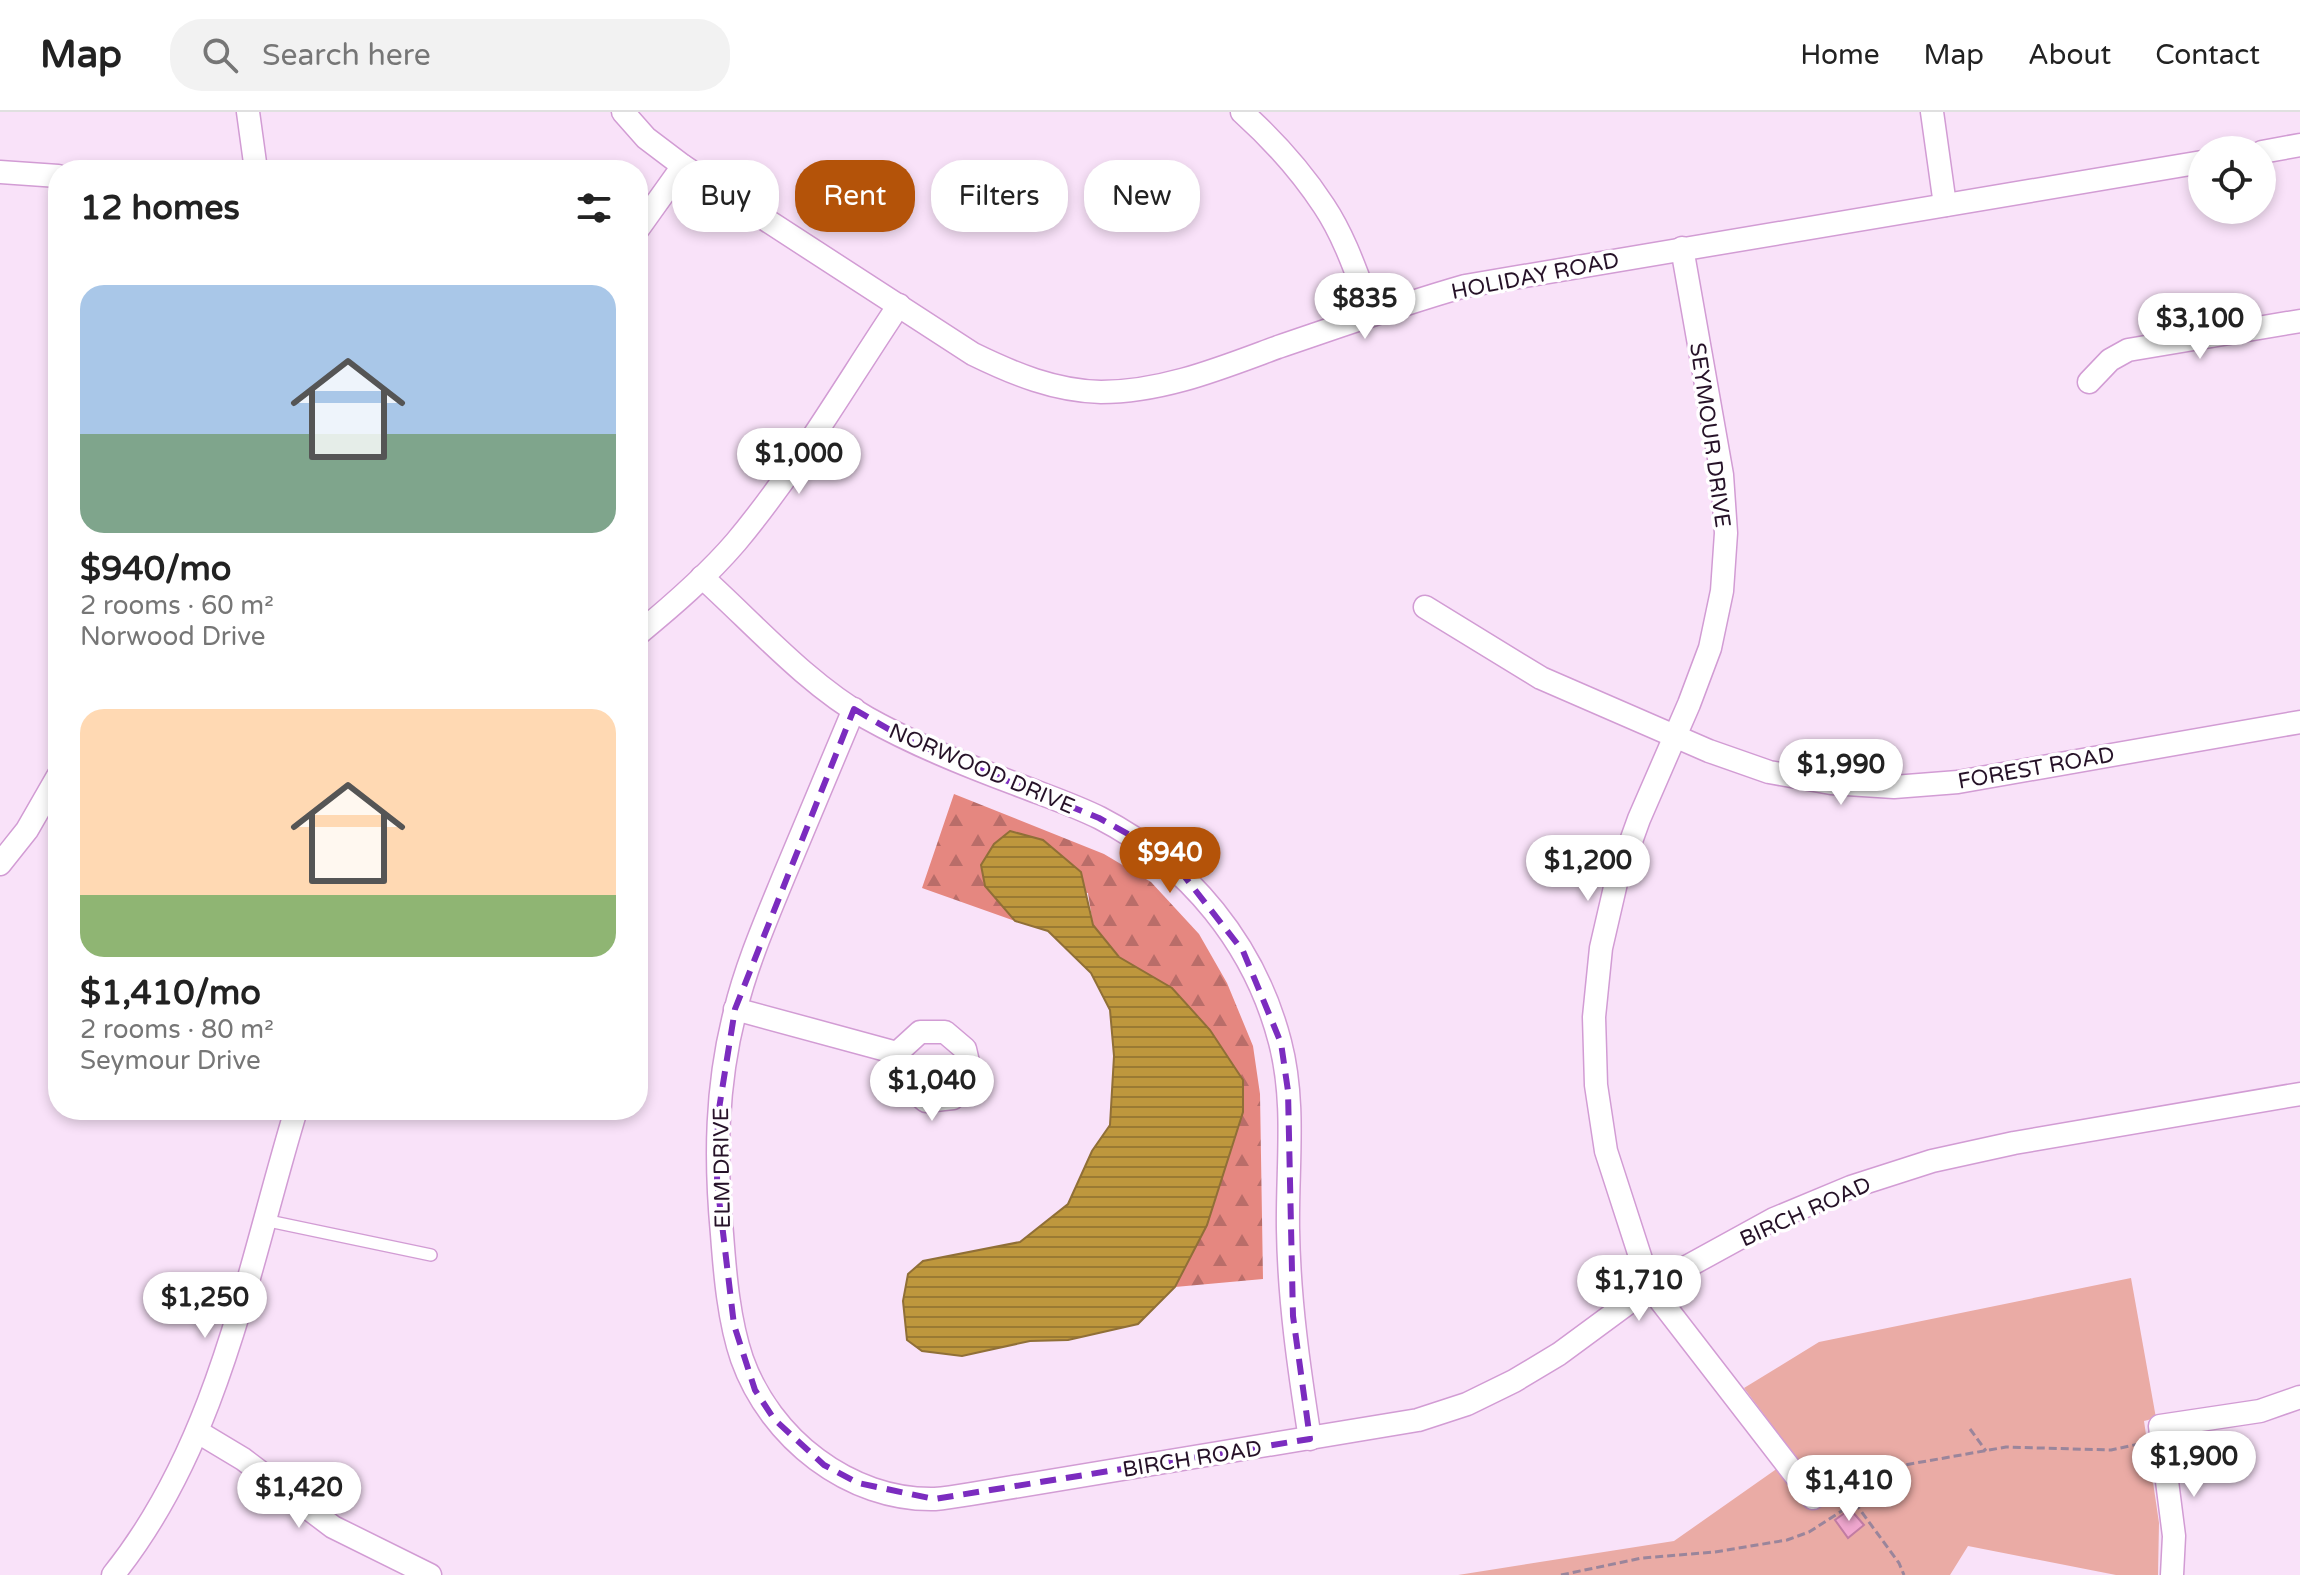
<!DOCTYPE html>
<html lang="en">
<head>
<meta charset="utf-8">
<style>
  :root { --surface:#fff; --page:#f2f2f2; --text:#222; --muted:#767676; --line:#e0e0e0; --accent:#b45309 }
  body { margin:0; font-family:"Varela Round",sans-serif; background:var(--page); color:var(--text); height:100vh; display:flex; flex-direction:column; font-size:30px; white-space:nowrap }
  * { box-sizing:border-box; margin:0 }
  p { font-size:26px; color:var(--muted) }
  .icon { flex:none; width:44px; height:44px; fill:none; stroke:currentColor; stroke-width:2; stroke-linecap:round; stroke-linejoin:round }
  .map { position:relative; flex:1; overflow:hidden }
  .panel { position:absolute; left:48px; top:48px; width:600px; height:960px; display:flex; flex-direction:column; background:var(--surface); border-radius:32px; box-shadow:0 4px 12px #0003 }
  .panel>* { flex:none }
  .guide { position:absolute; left:672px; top:48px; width:760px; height:72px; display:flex; gap:16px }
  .tools { position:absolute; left:2188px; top:24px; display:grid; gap:16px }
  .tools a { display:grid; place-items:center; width:88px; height:88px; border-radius:50%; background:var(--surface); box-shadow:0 4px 12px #0003; font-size:40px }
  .price { position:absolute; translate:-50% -68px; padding:0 18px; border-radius:28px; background:#fff; color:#222; font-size:26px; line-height:52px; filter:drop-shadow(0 2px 4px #0008) }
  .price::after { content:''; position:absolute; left:50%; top:48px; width:24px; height:18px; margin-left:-12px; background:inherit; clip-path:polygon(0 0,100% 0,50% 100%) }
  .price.on { background:var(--accent); color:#fff }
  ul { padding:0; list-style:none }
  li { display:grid; align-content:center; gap:16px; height:424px; padding:0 32px }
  li span { display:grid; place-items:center; height:248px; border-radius:24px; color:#555 }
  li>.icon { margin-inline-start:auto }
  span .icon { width:144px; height:144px; fill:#fffc; stroke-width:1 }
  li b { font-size:34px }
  h2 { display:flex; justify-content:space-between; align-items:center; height:96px; padding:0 32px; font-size:34px }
  .chip { padding:0 28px; border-radius:32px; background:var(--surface); box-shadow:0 4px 12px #0003; font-size:28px; line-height:72px }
  .chip.on { background:var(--accent); color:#fff }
  header { display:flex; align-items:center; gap:48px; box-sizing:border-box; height:112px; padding:0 40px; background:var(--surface); border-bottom:2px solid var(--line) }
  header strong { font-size:38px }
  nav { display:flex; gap:44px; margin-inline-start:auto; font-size:28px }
  .search { width:560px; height:72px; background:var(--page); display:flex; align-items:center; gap:20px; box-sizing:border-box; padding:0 28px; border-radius:32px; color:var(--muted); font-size:30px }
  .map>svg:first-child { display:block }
  .forest { fill:url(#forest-firs) }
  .green { fill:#eaaba5 }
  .water { fill:url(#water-rules); stroke:#906f37; stroke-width:2 }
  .building { fill:#f0a7cf; stroke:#c17ca3; stroke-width:2 }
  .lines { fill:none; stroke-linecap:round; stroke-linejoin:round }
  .lane-casing { stroke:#d29cd4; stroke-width:14 }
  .street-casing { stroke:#d29cd4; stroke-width:25 }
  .path { stroke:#9a859b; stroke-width:3; stroke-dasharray:8 4; stroke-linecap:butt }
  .lane { stroke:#fff; stroke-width:11 }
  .street { stroke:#fff; stroke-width:22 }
  .marked { fill:none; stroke:#7b2cbf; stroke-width:6; stroke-dasharray:16 10; stroke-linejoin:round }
  .labels { text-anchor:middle; stroke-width:7; stroke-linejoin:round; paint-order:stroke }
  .street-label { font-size:22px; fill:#261228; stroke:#fff }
</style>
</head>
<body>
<header>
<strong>Map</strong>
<div class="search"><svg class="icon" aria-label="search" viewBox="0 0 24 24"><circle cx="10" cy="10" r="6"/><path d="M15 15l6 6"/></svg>Search here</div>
<nav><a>Home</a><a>Map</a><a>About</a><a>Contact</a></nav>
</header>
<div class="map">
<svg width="2300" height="1463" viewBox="0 0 2300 1463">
  <defs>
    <pattern id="forest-firs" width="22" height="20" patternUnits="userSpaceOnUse" patternTransform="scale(2)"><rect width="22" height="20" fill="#e58780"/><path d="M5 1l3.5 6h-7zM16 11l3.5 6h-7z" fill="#b96d69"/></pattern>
    <pattern id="water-rules" width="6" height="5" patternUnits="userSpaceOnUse" patternTransform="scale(2)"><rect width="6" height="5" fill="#be973d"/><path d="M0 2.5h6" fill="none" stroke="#9a7a33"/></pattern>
  </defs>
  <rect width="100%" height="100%" fill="#f9e2f9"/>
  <!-- forest -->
  <polygon class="forest" points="954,682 1104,742 1151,770 1199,822 1227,871 1253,934 1260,982 1263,1167 1175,1175 1207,1113 1243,1000 1172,876 1119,845 1093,813 1088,781 985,774 1015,809 922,776"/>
  <!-- green -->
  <polygon class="green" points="2131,1166 2156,1306 2144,1309 2159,1411 2158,1463 2116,1463 1968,1434 1950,1463 1458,1463 1674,1429 1795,1344 1744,1276 1819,1230"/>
  <!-- water -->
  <polygon class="water" points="1010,719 1043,728 1081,760 1093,813 1119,845 1172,876 1210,918 1243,968 1243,1000 1207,1113 1175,1175 1138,1212 1068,1228 1030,1229 962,1244 922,1239 907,1228 903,1189 908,1162 923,1149 1020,1130 1068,1092 1092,1039 1110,1013 1114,944 1110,898 1091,861 1048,819 1015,809 985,774 981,753 994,732"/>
  <!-- building -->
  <polygon class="building" points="1850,1397 1864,1413 1848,1426 1835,1408"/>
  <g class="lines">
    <!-- lane casing -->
    <g class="lane-casing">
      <polyline id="lane" points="264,1108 431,1143"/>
    </g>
    <!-- street casing -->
    <g class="street-casing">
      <g id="street">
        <polyline points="248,0 256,58"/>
        <path d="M623 0 646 26 683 54 973 242C1014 262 1055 279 1101 280 1163 280 1221 256 1278 235 1340 214 1402 192 1465 174L2202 50"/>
        <path d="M1242 0C1273 28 1301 59 1324 94 1346 127 1358 166 1372 202"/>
        <polyline points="1932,0 1945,93"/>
        <polyline points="2262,40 2300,33"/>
        <polyline points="0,60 58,64"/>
        <polyline points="638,117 683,54"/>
        <polyline points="1682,136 1722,363 1726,421 1722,479 1710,536 1689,592 1639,707 1616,771 1601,836 1594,905 1596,973 1606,1039 1650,1175 1813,1386"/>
        <polyline points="2089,270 2110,248 2128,238 2300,209"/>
        <path d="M702 465C754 512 807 572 867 606 915 633 965 653 1016 672 1044 683 1074 693 1100 706 1189 752 1255 833 1280 930 1296 991 1287 1055 1288 1117 1289 1188 1299 1257 1310 1327"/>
        <polyline points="1425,495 1541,566 1709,639 1769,660 1831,671 1894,675 1958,670 2300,610"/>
        <path d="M638 522C672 494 707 464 736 430 797 357 846 272 899 193"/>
        <path d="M854 597C831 652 808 708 784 764 766 808 746 854 735 900 716 974 715 1047 722 1122 725 1163 729 1209 742 1247 770 1326 849 1389 935 1387 947 1386 959 1384 971 1382L1418 1308 1467 1292 1514 1269 1559 1242 1650 1175 1774 1107 1851 1075 1932 1049 2014 1031 2300 982"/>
        <polyline points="0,752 27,718 58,664"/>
        <polyline points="735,897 897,941 904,971 926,989 953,986 971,963 965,937 945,920 920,920 897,941"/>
        <polyline points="198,1320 243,1347 333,1415 430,1463"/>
        <path d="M113 1463C219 1331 248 1156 296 998"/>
        <polyline points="2172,1463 2174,1424 2160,1314 2260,1299 2300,1285"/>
      </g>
    </g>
    <!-- path -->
    <g class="path">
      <polyline points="1970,1317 1986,1339"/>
      <polyline points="1831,1374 1839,1369 1899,1451 1904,1463"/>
      <polyline points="1561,1463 1642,1446 1715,1440 1787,1428 1809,1420 1848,1395 1890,1358 1899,1354 2006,1335 2111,1338 2143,1331"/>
    </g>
    <!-- lane -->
    <use href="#lane" class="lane"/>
    <!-- street -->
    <use href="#street" class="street"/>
  </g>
  <!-- marked area -->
  <path class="marked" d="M854 597 909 629 1099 706 1141 729 1181 760 1243 839 1281 931 1288 979 1293 1204 1310 1327 934 1387 858 1371 824 1353 774 1307 755 1278 734 1213 717 1070 718 1003 735 897Z"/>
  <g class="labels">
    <!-- street labels -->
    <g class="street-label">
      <text transform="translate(1535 163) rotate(-11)" y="8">HOLIDAY ROAD</text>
      <text transform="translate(1711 323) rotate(82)" y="8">SEYMOUR DRIVE</text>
      <text transform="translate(2036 655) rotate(-10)" y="8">FOREST ROAD</text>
      <text transform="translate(982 656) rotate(23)" y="8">NORWOOD DRIVE</text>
      <text transform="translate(721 1056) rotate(-91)" y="8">ELM DRIVE</text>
      <text transform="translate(1805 1099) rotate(-24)" y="8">BIRCH ROAD</text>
      <text transform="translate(1192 1346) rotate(-9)" y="8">BIRCH ROAD</text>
    </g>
  </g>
</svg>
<div class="tools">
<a><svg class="icon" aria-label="locate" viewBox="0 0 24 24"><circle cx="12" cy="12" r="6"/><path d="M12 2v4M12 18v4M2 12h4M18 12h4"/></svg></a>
</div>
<b class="price" style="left:1365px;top:229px">$835</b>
<b class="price" style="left:2200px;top:249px">$3,100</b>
<b class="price" style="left:799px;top:384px">$1,000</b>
<b class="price" style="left:1841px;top:695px">$1,990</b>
<b class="price on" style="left:1170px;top:783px">$940</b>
<b class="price" style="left:1588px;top:791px">$1,200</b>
<b class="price" style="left:932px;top:1011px">$1,040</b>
<b class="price" style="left:1639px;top:1211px">$1,710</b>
<b class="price" style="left:205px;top:1228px">$1,250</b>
<b class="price" style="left:2194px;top:1387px">$1,900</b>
<b class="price" style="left:1849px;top:1411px">$1,410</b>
<b class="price" style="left:299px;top:1418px">$1,420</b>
<div class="guide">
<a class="chip">Buy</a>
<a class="chip on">Rent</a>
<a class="chip">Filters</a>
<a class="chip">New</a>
</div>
<section class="panel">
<h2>12 homes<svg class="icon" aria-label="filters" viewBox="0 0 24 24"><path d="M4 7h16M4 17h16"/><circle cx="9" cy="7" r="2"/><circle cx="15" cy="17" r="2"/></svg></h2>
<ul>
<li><span style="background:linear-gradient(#a9c7e8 60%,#7fa58c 0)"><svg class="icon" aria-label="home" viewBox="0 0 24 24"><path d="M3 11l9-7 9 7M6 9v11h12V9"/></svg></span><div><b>$940/mo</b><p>2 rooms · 60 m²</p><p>Norwood Drive</p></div></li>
<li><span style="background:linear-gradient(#ffd9b3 75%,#8fb573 0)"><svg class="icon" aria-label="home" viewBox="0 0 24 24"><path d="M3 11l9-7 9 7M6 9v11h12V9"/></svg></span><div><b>$1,410/mo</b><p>2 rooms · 80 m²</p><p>Seymour Drive</p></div></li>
</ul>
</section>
</div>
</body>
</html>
